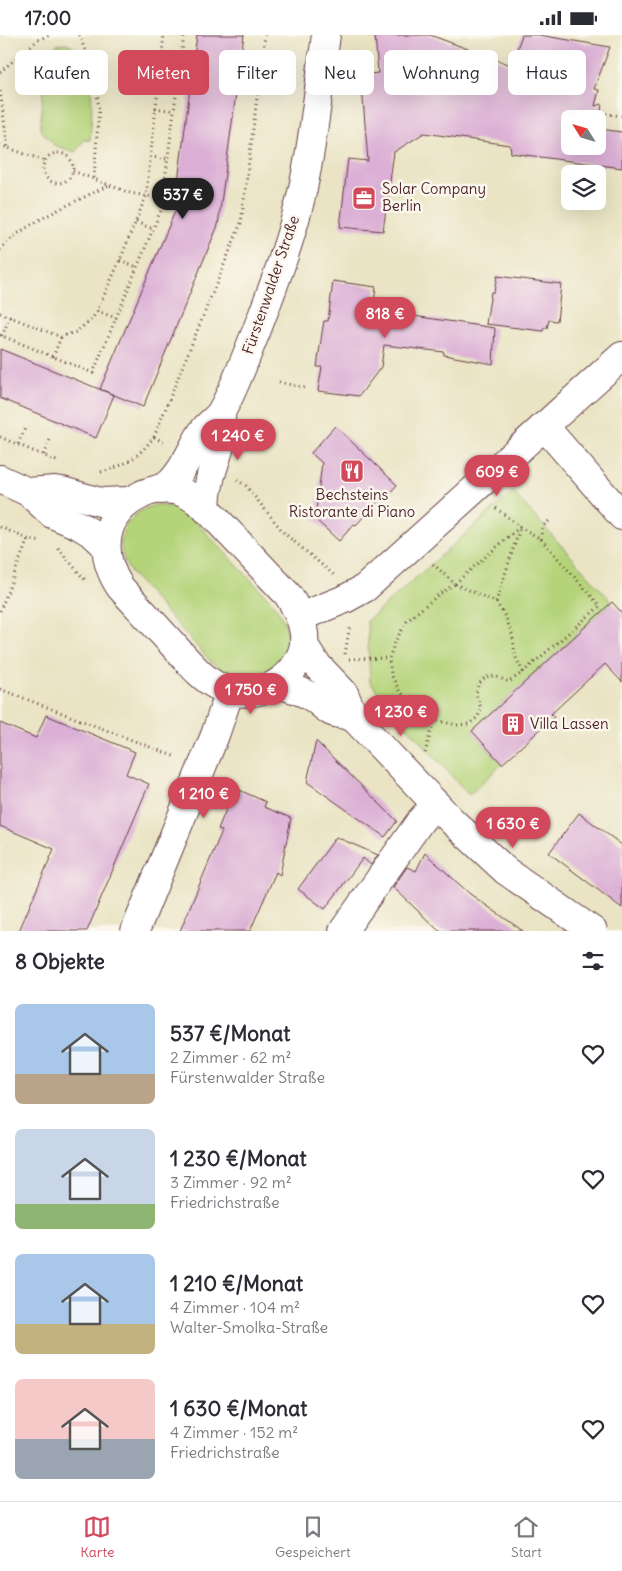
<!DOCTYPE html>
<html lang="de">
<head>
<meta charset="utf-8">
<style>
  :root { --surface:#fff; --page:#f7f7f7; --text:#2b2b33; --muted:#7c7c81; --line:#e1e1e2; --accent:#d1495b }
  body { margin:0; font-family:Delius,sans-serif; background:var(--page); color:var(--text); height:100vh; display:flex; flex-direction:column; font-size:19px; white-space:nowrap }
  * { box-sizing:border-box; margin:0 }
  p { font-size:16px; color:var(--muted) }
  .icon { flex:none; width:28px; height:28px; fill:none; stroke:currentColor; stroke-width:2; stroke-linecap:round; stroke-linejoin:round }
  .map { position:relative; height:896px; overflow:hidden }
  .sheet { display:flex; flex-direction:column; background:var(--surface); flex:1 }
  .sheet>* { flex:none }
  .top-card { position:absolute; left:15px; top:15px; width:592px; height:45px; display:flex; gap:10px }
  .needle { width:32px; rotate:307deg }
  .tools { position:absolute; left:561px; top:75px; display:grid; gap:10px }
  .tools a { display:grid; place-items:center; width:45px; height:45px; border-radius:8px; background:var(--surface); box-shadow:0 5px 20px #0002; font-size:25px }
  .price { position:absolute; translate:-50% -42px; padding:0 11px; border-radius:18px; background:var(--accent); color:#fff; font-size:16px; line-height:32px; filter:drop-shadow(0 1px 2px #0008) }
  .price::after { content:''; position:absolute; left:50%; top:30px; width:15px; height:11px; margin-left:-8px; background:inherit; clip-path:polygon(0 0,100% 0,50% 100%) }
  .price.current { background:#222; color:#fff }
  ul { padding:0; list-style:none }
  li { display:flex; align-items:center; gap:15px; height:125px; padding:0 15px }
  li span { display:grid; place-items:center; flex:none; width:140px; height:100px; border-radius:8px; color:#555 }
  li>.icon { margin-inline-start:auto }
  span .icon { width:60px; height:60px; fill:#fffc; stroke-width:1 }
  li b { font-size:21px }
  h2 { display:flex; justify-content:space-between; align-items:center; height:60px; padding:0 15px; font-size:21px }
  .tag { padding:0 18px; border-radius:8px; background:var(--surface); box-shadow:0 5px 20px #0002; font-size:18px; line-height:45px }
  .tag.current { background:var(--accent); color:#fff }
  .status { display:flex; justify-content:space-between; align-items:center; height:35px; padding:0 25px; background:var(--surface); direction:ltr }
  .status svg { height:14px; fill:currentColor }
  .tabs { display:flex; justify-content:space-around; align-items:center; height:70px; border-top:1px solid var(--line); background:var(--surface); font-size:14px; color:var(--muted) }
  .tabs a { display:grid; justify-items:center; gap:2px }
  .tabs .current { color:var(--accent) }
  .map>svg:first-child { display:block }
  .green { fill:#b5d47a; stroke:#807a52 }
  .building { fill:#dcb0d6; fill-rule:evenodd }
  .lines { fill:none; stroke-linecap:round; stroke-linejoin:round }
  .minor-casing { stroke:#623d42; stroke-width:30 }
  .major-casing { stroke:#623d42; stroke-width:30 }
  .path { stroke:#623d42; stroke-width:3; stroke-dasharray:1 4; stroke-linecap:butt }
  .minor { stroke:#fff; stroke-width:28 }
  .major { stroke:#fff; stroke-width:28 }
  .labels { text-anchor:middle; stroke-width:5; stroke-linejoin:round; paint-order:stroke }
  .poi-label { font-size:15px; fill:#4a1f2b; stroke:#fbf7ec; text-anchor:start }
  .street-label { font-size:15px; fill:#4a1f2b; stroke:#fbf7ec }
</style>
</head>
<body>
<div class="status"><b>17:00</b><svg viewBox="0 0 49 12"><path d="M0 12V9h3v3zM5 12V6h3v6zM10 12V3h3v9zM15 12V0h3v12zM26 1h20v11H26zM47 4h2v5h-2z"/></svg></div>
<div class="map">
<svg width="622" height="896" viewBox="0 0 622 896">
  <rect width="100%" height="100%" fill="#fbf7ec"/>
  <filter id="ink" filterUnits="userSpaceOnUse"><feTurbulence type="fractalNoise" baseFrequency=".02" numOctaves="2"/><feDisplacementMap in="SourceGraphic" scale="10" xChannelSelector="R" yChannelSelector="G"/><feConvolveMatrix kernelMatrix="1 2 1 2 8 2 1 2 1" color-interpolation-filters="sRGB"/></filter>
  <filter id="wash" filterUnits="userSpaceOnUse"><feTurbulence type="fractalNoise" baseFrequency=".0096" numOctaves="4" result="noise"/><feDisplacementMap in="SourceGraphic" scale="20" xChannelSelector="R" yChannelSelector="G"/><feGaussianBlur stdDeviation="1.12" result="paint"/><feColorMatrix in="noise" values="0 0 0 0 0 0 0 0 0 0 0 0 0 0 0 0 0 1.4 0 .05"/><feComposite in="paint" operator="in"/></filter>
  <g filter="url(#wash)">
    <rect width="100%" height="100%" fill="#eae4c5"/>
    <!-- green -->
    <g class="green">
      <path d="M65 8C98 20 92 77 90 105H84L75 117 54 110 40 94C42 78 44 27 51 15 54 10 60 9 65 8Z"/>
      <polygon points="513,457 612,567 472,696 502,729 469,760 390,673 370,647 367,586"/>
      <path d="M156 470 175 472 190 481 272 567C280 578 289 592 287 606 281 634 253 647 227 638 221 636 216 630 211 627L131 538C111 509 122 479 156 470Z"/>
    </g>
    <g id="blocks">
      <!-- building -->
      <g class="building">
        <polygon points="197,0 244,0 218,190 143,372 100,354 184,155 177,154"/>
        <path d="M375 0H430L511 30 522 0H539L610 12 594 54 599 55 595 71 602 69 599 94 622 97V133L511 118 510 110 424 98 394 117 383 196 340 192 348 124 368 126 361 40 378 38ZM570 84H598V111H570Z"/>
        <polygon points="497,241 561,249 557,286 549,285 547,293 544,293 543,296 486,289 491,257 494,257"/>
        <polygon points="333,246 376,252 373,275 495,293 493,329 444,320 444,317 384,310 381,332 359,361 318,356 322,332 317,332 322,298 324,286 328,286"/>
        <polygon points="0,314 114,360 96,403 0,363"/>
        <polygon points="335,391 397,450 382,466 380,464 356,490 354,489 339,506 315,484 322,428 311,418"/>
        <polygon points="612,567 622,578 622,647 605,629 551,679 554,682 502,729 472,696"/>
        <polygon points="46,680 135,717 126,739 149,749 87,896 19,896 54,814 0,791 0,688 36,703"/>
        <polygon points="316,706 397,786 385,802 307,747"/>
        <polygon points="235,753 266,767 264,772 291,783 280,840 276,837 250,896 180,896 222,796 218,794"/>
        <polygon points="579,778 622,810 622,873 549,818"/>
        <polygon points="336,802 378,820 371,830 363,823 325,874 298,854"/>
        <polygon points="425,818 470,859 523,896 439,896 393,852 407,832 416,836"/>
      </g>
    </g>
  </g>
  <g filter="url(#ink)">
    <use href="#blocks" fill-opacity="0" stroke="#623d42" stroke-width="1"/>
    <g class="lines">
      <!-- minor casing -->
      <g class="minor-casing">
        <g id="minor">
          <polyline points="544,391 622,481"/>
          <polyline points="300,582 345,564 365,553 622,321"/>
          <polyline points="135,896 215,700 230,656"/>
          <polyline points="343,896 421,785 436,769"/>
        </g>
      </g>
      <!-- major casing -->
      <g class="major-casing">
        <g id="major">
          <polyline points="0,444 28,457 52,479 80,491 93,499 106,511"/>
          <path d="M161 455C178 452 191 461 204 471L288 560C297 574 306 591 304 609 298 647 252 669 219 652 201 643 188 626 174 611 156 591 138 572 120 552 98 519 102 478 141 460 151 454 162 456 171 447 185 434 191 414 201 399 206 390 216 385 221 377 235 353 245 323 256 297 274 250 292 203 303 153 314 103 319 51 326 0"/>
          <polyline points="28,457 55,455 62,456 100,467 129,466"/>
          <polyline points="206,474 207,459 211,440 222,405 221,378"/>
          <polyline points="304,610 316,629 344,658 354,683 452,786 506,836 593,896"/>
          <path d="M276 649C290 652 301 655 313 663 320 667 324 673 332 677 339 680 347 679 354 683"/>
        </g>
      </g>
      <!-- path -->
      <g class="path">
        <polyline points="79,0 92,33 99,72 94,143"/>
        <polyline points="160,32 179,35"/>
        <polyline points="0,37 39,4 51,0"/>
        <polyline points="0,56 8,113"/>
        <polyline points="155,73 174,76"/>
        <polyline points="601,78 622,81"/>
        <polyline points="0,110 45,126"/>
        <circle cx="58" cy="133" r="15"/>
        <polyline points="150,122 168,124"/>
        <polyline points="73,136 130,158 163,164"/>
        <polyline points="136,187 153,194"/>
        <path d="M0 215C19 190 80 165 109 150"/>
        <polyline points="120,225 137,232"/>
        <polyline points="97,276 116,283"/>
        <polyline points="0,278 61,302 76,297 92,284 97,276 120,225 146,161 164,0"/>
        <polyline points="0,300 93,338 161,175 184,0"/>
        <polyline points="2,301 10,282"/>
        <polyline points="53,322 61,302"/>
        <polyline points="279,347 305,353"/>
        <polyline points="0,402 59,427"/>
        <polyline points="154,402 165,408"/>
        <polyline points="18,409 26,391"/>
        <polyline points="44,420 51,402"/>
        <path d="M101 437C127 430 137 423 154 402L241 188 265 0"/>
        <polyline points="237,445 246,451 284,498 334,540"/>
        <polyline points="496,473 520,492 541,504 600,571 523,637"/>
        <polyline points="0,492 28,504 42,507"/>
        <polyline points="541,504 542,492 550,485"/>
        <polyline points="58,513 85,545"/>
        <polyline points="433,529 455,549 469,536 520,492"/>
        <polygon points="455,549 496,567 506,583 513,602 515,621 523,637 509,647 495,641 485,642 478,650 476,659 481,673 478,682 469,689 457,690 434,685 411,668 399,655 391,639 389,623 396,605 407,586 438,560"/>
        <polyline points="496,567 520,493"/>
        <polyline points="0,576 28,504"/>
        <polyline points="345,619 350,590"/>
        <polyline points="349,624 389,623"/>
        <polyline points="0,654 176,722"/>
        <polyline points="425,718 434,685"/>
      </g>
      <!-- minor -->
      <use href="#minor" class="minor"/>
      <!-- major -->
      <use href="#major" class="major"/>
    </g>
  </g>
  <!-- icons -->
  <defs>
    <g id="office-square" transform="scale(1.25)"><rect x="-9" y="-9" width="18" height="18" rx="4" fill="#d1495b" stroke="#fbf7ec"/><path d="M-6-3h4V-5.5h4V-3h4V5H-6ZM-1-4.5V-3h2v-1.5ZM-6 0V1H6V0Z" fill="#fff"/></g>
    <g id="restaurant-square" transform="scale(1.25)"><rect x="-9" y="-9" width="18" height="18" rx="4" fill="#d1495b" stroke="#fbf7ec"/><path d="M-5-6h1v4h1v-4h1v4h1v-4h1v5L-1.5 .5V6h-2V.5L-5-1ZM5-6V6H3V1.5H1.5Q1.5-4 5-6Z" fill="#fff"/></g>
    <g id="building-square" transform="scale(1.25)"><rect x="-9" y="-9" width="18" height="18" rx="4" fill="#d1495b" stroke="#fbf7ec"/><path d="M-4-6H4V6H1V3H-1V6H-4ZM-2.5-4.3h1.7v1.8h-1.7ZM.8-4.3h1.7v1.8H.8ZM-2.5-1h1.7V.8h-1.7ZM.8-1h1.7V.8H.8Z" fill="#fff"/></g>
  </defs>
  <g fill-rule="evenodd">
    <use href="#office-square" x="364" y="163"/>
    <use href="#restaurant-square" x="352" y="436"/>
    <use href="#building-square" x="513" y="689"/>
  </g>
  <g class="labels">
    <!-- poi labels -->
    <g class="poi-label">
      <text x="382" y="159">Solar Company<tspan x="382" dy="17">Berlin</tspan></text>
      <text x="352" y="465" text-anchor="middle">Bechsteins<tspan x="352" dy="17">Ristorante di Piano</tspan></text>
      <text x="530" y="694">Villa Lassen</text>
    </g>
    <!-- street labels -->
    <g class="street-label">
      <text transform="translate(271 250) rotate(-71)" y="5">Fürstenwalder Straße</text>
    </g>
  </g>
</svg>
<div class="tools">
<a><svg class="needle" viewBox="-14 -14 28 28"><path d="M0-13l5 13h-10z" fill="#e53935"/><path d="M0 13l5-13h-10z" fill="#7c7c81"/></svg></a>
<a><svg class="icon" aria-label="layers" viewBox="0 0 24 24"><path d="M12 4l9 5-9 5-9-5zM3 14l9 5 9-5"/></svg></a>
</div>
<b class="price current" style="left:183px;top:185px">537 €</b>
<b class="price" style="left:385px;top:304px">818 €</b>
<b class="price" style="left:238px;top:426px">1 240 €</b>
<b class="price" style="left:497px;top:462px">609 €</b>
<b class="price" style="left:251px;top:680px">1 750 €</b>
<b class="price" style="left:401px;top:702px">1 230 €</b>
<b class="price" style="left:204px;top:784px">1 210 €</b>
<b class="price" style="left:513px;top:814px">1 630 €</b>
<div class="top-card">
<a class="tag">Kaufen</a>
<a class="tag current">Mieten</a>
<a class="tag">Filter</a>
<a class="tag">Neu</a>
<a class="tag">Wohnung</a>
<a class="tag">Haus</a>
</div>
</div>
<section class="sheet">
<h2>8 Objekte<svg class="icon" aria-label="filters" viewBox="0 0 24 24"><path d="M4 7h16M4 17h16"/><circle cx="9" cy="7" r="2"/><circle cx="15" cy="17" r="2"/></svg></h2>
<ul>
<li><span style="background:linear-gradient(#a9c7e8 70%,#b9a48a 0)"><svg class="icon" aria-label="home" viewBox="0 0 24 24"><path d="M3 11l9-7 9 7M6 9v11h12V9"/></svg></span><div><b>537 €/Monat</b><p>2 Zimmer · 62 m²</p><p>Fürstenwalder Straße</p></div><svg class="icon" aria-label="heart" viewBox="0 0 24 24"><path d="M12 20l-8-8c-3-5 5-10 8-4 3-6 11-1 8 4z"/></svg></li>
<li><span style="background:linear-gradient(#c9d6e8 75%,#8fb573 0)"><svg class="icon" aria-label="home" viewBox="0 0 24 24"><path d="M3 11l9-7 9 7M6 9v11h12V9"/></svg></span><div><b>1 230 €/Monat</b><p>3 Zimmer · 92 m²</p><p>Friedrichstraße</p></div><svg class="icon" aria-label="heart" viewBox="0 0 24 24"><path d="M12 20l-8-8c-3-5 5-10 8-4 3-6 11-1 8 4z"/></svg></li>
<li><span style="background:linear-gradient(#a9c7e8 70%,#c2b280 0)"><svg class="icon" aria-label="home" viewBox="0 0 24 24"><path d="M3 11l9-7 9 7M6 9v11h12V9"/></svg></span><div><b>1 210 €/Monat</b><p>4 Zimmer · 104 m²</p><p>Walter-Smolka-Straße</p></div><svg class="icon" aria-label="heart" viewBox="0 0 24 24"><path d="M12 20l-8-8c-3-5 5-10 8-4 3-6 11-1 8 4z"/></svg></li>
<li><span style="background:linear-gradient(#f6c9c9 60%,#9aa5b1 0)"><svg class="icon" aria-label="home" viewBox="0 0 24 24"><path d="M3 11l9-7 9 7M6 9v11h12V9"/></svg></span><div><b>1 630 €/Monat</b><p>4 Zimmer · 152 m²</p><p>Friedrichstraße</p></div><svg class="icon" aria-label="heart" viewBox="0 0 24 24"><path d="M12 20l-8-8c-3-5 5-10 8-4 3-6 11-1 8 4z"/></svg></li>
</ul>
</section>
<nav class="tabs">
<a class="current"><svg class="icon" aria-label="map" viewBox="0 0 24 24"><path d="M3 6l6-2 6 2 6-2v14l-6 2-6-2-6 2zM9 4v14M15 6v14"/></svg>Karte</a>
<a><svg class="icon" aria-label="saved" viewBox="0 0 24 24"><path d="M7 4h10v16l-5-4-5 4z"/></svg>Gespeichert</a>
<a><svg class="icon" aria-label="home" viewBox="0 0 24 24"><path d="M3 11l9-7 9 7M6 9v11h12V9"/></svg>Start</a>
</nav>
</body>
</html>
